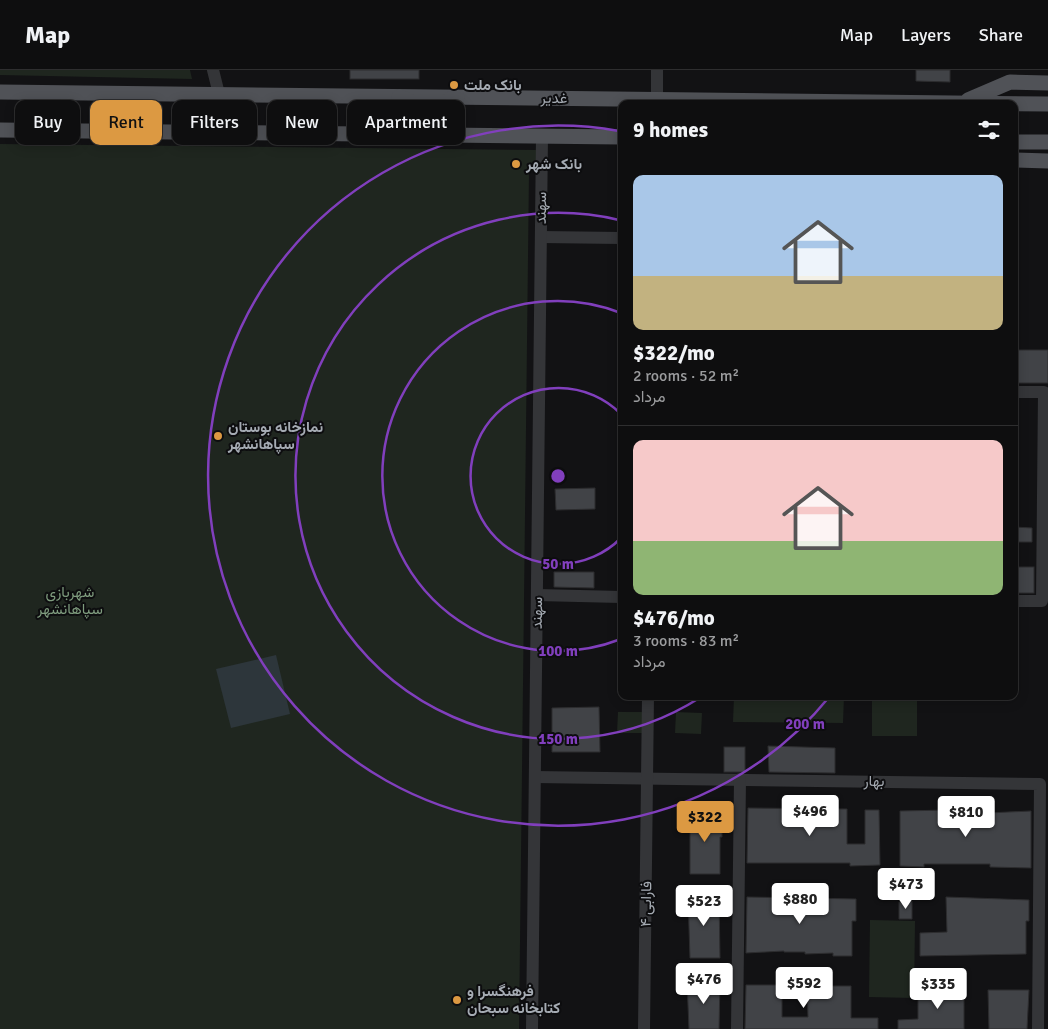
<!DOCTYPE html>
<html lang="en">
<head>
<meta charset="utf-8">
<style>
  :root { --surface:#0e0e0f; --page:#1c1c1d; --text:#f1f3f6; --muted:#9b9c9e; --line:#2e2e2f; --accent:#dc9942 }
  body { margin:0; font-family:Signika,Vazirmatn,sans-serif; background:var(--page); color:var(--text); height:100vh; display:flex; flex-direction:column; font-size:19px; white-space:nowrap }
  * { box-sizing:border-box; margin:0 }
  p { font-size:16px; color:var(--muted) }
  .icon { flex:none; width:28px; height:28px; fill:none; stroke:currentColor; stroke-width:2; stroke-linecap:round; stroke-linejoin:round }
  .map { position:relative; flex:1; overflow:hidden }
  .details { position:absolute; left:618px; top:30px; width:400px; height:600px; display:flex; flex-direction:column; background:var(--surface); border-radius:10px; box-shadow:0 2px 12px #0003,0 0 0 1px var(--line) }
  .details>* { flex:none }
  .guide { position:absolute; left:15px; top:30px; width:475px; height:45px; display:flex; gap:10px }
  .price { position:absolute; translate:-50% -42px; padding:0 11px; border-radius:5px; background:#fff; color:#222; font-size:16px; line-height:32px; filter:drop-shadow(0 1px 2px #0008) }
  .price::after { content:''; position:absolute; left:50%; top:30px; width:15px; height:11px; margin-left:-8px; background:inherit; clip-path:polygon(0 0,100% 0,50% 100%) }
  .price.on { background:var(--accent); color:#111 }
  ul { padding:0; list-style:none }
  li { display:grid; align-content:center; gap:10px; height:265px; padding:0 15px }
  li+li { border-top:1px solid var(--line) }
  li span { display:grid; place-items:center; height:155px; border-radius:10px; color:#555 }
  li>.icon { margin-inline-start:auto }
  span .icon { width:90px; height:90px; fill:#fffc; stroke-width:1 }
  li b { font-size:21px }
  h2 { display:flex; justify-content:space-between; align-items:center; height:60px; padding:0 15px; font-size:21px }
  .pill { padding:0 18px; border-radius:10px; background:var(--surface); box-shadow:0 2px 12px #0003,0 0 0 1px var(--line); font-size:18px; line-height:45px }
  .pill.on { background:var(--accent); color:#111 }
  header { display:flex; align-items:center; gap:30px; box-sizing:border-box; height:70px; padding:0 25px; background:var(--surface); border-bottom:1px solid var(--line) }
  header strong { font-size:24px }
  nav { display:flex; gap:28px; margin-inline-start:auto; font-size:18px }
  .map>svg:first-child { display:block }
  .green { fill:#1f261f }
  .water { fill:#2d363b }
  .building { fill:#414347; stroke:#2d2d2f }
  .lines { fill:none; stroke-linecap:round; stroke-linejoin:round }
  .minor { stroke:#343538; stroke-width:12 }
  .major { stroke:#505257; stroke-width:15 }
  .ring { fill:none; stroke:#813fbd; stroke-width:2.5 }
  .poi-dot { fill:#dc9942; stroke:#0d0d0f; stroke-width:2 }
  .labels { text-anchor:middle; stroke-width:4; stroke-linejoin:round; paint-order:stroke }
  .poi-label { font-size:15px; font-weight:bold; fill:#a5abb3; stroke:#0d0d0f; text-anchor:start }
  .street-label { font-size:15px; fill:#a5abb3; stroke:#0d0d0f }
  .park-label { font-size:15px; fill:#7f9c7e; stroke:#0d0d0f }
  .centre { fill:#813fbd; stroke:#0d0d0f; stroke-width:2.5 }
  .ring-label { font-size:15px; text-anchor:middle; font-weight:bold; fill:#813fbd; stroke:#0d0d0f; stroke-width:4; stroke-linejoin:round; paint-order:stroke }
</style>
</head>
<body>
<header>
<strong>Map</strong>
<nav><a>Map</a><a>Layers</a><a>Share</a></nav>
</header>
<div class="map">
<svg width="1048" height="959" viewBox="0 0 1048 959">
  <rect width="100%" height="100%" fill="#121214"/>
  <!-- green -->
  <g class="green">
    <polygon points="0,0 190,0 192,9 0,5"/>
    <polygon points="0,74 541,80 541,101 529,102 519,959 0,959"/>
    <polygon points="734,626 844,626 843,653 733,652"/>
    <rect x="872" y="626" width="45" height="40"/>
    <polygon points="618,642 644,642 644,663 617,663"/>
    <polygon points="676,642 702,643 701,664 675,663"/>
    <polygon points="870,850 915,851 914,928 869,927"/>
  </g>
  <!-- water -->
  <polygon class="water" points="276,585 290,644 231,658 216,599"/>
  <!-- building -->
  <g class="building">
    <rect x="350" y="0" width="69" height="9"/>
    <polygon points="916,0 950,0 950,12 916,11"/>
    <rect x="1014" y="280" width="34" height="33"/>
    <polygon points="595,418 595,439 556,440 555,419"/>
    <polygon points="1014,457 1032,458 1032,472 1014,472"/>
    <rect x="1014" y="497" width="20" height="26"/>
    <polygon points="554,502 594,502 594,518 554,517"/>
    <polygon points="599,637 600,682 552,682 552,638"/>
    <polygon points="768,676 835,678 835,703 769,702"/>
    <rect x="724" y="677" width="21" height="25"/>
    <polygon points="748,738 847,739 847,774 865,774 865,740 879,740 880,795 850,796 850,793 747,793"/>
    <polygon points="949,740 966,740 966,742 987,743 1031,741 1031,798 990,797 990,794 924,794 924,797 900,796 900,741"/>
    <polygon points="704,741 704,744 722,744 722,767 720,767 720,804 690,804 690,742"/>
    <polygon points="688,827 719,827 720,888 690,888"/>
    <polygon points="747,827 856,829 856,851 852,851 852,886 833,886 833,883 805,884 805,882 784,882 784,881 746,883"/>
    <polygon points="946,827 1029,830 1029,851 1026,851 1026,884 920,886 920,863 947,862"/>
    <polygon points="912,831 912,849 899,849 899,832"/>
    <polygon points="687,911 720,912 719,959 689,959"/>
    <polygon points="807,914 825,914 825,916 851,916 851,948 878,948 878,959 745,959 746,915 782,915 782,947 808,947"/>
    <polygon points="918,918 964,919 964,959 898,959 898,950 918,949"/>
    <polygon points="988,920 1029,920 1027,959 989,959"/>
  </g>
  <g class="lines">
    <!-- minor -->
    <g class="minor">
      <polyline points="213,0 219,24"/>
      <polyline points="657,29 657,0"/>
      <polyline points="541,167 621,168"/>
      <polyline points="1014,322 1044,322 1042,531 1014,531"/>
      <polyline points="537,525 621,527"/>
      <polyline points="535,707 1040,714 1038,959"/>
      <polyline points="532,959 542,66"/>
      <polyline points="644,959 648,626"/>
      <polyline points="737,959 740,709"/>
    </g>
    <!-- major -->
    <g class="major">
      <polyline points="0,22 1048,34"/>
      <polyline points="968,30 1010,12 1048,13"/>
      <polyline points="0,60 621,67"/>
      <path d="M399 65C421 62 421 30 399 27"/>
      <path d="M457 65C434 62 435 30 457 27"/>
      <polyline points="1014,72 1048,72"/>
      <polyline points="1014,90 1048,91"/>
    </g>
  </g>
  <!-- distance rings -->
  <g class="ring">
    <path d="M621 468A88 88 0 1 1 621 344"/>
    <path d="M621 569A175 175 0 1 1 621 243"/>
    <path d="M701 627A263 263 0 1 1 619 150"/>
    <path d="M830 626A350 350 0 1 1 619 61"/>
  </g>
  <!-- markers -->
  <g class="poi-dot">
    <circle cx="454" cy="15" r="5"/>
    <circle cx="516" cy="94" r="5"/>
    <circle cx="218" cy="366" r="5"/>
    <circle cx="457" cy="930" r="5"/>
  </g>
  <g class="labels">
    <!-- poi labels -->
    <g class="poi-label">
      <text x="464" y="20">بانک ملت</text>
      <text x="526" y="99">بانک شهر</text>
      <text x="228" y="362">نمازخانه بوستان<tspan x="228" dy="17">سپاهانشهر</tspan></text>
      <text x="467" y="926">فرهنگسرا و<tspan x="467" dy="17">کتابخانه سبحان</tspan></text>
    </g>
    <!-- street labels -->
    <g class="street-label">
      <text transform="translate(554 28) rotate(1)" y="5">غدیر</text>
      <text transform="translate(541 138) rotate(-89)" y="5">سهند</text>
      <text transform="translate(537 543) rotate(-89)" y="5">سهند</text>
      <text transform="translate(874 711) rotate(1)" y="5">بهار</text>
      <text transform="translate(646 834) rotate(-89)" y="5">فارابی ۴</text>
    </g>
    <!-- park labels -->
    <g class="park-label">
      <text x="70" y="527">شهربازی<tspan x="70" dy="17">سپاهانشهر</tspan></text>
    </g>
  </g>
  <circle cx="558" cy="406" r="8" class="centre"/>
  <g class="ring-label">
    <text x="558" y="499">50 m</text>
    <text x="558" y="586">100 m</text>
    <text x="805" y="659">200 m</text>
    <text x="558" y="674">150 m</text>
  </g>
</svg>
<b class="price" style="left:810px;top:767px">$496</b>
<b class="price" style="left:966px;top:768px">$810</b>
<b class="price on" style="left:705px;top:773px">$322</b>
<b class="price" style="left:906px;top:840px">$473</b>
<b class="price" style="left:800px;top:855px">$880</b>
<b class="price" style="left:704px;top:857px">$523</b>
<b class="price" style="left:704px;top:935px">$476</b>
<b class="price" style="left:804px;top:939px">$592</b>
<b class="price" style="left:938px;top:940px">$335</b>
<div class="guide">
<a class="pill">Buy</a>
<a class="pill on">Rent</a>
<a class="pill">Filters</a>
<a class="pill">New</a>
<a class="pill">Apartment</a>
</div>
<section class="details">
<h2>9 homes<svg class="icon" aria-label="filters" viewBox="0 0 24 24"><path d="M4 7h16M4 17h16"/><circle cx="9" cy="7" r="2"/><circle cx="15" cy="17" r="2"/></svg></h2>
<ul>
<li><span style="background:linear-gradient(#a9c7e8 65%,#c2b280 0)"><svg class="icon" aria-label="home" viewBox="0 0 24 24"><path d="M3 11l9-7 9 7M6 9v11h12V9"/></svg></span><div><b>$322/mo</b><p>2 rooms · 52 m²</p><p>مرداد</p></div></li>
<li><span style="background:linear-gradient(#f6c9c9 65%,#8fb573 0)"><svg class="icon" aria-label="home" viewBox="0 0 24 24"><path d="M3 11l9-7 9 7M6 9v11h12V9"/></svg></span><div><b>$476/mo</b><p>3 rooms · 83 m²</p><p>مرداد</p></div></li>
</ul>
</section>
</div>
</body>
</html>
